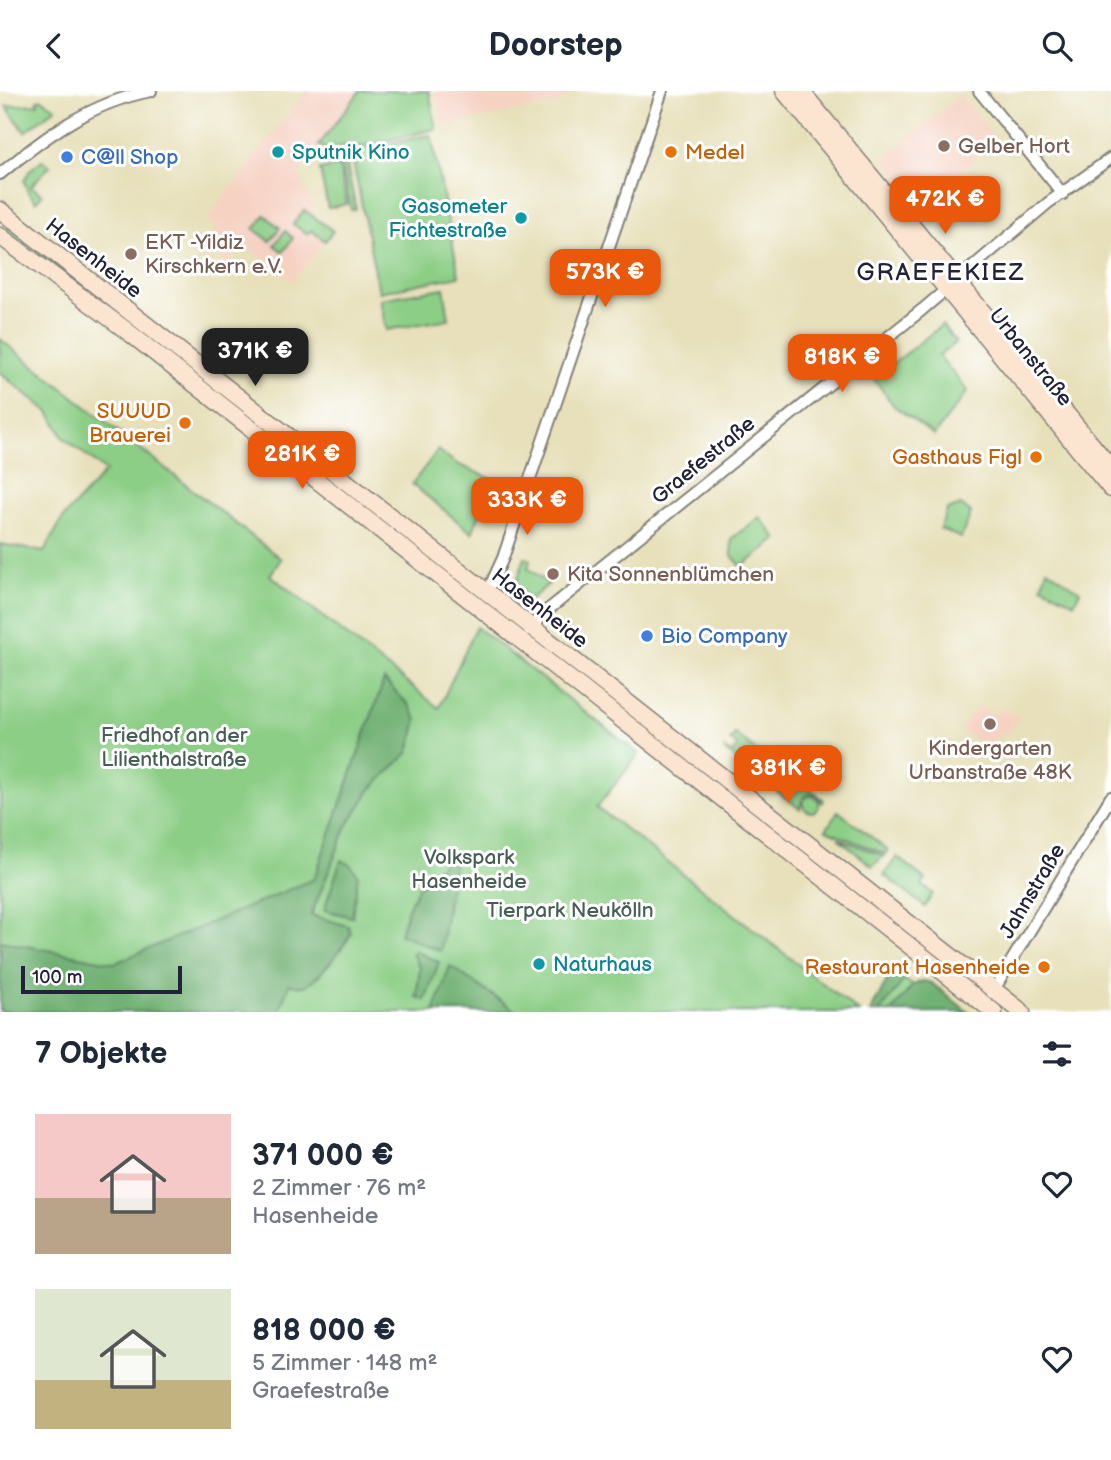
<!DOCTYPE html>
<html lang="de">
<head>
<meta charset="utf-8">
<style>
  :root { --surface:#fff; --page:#f6f6f7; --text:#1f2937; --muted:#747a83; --accent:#ea580c }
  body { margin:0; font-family:"Balsamiq Sans",sans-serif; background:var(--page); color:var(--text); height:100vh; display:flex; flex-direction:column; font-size:26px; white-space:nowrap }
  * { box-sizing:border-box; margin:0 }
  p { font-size:23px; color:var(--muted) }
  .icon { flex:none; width:38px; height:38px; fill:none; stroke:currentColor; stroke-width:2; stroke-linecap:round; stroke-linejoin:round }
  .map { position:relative; height:921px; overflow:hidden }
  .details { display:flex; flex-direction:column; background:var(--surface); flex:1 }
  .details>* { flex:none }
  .scale { position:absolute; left:21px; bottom:18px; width:161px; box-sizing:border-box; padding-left:7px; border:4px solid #22223b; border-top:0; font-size:19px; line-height:24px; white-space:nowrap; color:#22223b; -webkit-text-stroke:5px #fff; paint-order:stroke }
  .price { position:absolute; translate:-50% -60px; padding:0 16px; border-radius:14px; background:var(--accent); color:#fff; font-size:23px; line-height:46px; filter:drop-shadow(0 2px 4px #0008) }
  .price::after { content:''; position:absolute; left:50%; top:42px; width:21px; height:16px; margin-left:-10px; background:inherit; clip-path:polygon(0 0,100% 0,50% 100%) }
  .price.active { background:#222; color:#fff }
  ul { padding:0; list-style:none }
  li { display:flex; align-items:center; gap:21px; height:175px; padding:0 35px }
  li span { display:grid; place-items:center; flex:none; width:196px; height:140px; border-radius:0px; color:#555 }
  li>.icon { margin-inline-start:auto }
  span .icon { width:84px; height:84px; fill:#fffc; stroke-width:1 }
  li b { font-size:30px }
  h2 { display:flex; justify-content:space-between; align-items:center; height:84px; padding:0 35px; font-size:30px }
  header { display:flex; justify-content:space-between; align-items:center; height:91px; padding:0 35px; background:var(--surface); font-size:32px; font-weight:800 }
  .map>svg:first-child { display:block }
  .built { fill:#f6d2c3 }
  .green { fill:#8cce86; stroke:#577860; stroke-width:2 }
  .forest { fill:#71b173; stroke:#4a6a57; stroke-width:2 }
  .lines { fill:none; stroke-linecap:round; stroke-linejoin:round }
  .minor-casing { stroke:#84817a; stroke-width:14 }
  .secondary-casing { stroke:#84817a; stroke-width:19 }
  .minor { stroke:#fff; stroke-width:10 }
  .secondary { stroke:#fce5d0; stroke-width:16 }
  .education-dot { fill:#8d6e63; stroke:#fff; stroke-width:2.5 }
  .culture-dot { fill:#0f9aa8; stroke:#fff; stroke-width:2.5 }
  .food-dot { fill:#e8710a; stroke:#fff; stroke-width:2.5 }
  .shop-dot { fill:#3f7fe0; stroke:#fff; stroke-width:2.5 }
  .labels { text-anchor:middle; stroke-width:6; stroke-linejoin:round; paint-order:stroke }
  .education-label { font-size:21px; fill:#785e54; stroke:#fff; text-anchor:start }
  .culture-label { font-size:21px; fill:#0d838f; stroke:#fff; text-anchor:start }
  .food-label { font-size:21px; fill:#c56008; stroke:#fff; text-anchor:end }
  .shop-label { font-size:21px; fill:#366cbe; stroke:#fff; text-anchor:start }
  .street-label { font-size:21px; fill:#22223b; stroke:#fff }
  .park-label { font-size:21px; fill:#475e55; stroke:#fff }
  .quarter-label { font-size:24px; letter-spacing:2px; fill:#22223b; stroke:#fff }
</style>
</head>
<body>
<header><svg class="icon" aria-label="back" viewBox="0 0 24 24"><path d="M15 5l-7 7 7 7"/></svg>Doorstep<svg class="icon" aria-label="search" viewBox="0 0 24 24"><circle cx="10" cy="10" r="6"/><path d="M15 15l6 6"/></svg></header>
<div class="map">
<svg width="1111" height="921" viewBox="0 0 1111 921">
  <rect width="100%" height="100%" fill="#fff"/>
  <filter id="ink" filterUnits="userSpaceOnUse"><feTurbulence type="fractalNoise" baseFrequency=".0143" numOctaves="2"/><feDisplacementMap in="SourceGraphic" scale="14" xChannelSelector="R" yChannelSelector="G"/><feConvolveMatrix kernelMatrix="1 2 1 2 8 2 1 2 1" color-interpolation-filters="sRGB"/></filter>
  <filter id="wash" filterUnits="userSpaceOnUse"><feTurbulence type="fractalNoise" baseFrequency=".00686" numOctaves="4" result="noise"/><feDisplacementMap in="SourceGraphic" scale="28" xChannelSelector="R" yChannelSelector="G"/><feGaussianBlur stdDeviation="1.57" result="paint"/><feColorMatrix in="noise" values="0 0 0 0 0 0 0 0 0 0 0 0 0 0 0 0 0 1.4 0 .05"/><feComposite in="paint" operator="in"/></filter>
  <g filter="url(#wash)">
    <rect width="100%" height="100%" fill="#e7e0ba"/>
    <!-- built -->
    <g class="built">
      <polygon points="306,0 360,0 298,81 317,127 333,140 292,191 242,153 227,173 205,156 219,137 207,128"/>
      <polygon points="435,0 567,0 570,2 558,14 556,12 442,35"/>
      <polygon points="960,4 997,50 921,112 884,67"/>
      <polygon points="978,613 994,625 1002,618 1019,626 1007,644 1000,643 987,656 960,640"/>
    </g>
    <!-- green -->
    <g class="green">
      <polygon points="360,0 429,0 436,38 349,58 347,54 326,58 319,54"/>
      <polygon points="42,8 56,17 25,41 6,15 38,13 37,9"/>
      <polygon points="431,44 459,185 379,201 351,60"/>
      <polygon points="345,66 356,118 351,119 340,67"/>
      <polygon points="42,69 50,75 31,95 42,104 36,111 28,101 24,90 30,79"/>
      <polygon points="339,75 347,113 328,117 320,79"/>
      <polygon points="304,119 333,140 325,150 311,139 307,143 293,133"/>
      <polygon points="265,124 280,137 270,150 254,138"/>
      <polygon points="8,135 507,525 506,527 6,142"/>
      <polygon points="285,140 293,147 283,161 274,154"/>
      <polygon points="444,197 449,228 386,239 380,208"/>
      <polygon points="942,234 956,251 939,265 968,300 934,344 894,315 874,288"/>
      <polygon points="0,248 281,468 270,484 439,617 476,536 639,663 597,716 859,921 0,921 0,453 44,461 63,427 106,380 64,347 49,321 0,282"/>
      <polygon points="438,359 457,373 494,389 472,442 412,393"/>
      <polygon points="961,414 971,422 961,447 940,438 947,419"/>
      <polygon points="760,426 777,448 742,476 732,465 731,448"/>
      <polygon points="525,466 530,469 528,477 549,493 531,508 515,496"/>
      <polygon points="1047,478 1080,500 1074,512 1042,495"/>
      <polygon points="735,643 769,670 757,685 723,658 733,662 738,656 730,649"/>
      <polygon points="778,683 793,690 796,687 824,709 822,712 816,704 808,703 802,707 800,718 769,694"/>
      <circle cx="811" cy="713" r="8"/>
      <polygon points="838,720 888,759 885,763 826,739"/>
      <polygon points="838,747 884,765 872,775"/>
      <polygon points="897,766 926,789 922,794 933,802 925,816 884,784"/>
      <polygon points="893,879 913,895 923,890 931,892 968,921 870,921"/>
    </g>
    <!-- forest -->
    <g class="forest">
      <path d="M384 589 409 614 417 629 409 661 371 698 347 735 311 824 348 835 351 842C346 853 317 890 306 894 299 897 295 895 289 893L279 921H0V850L115 872 314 788Z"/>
      <path d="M455 762 441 858 440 860 400 843C413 796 419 792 455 762Z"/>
      <polygon points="341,769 350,773 358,784 352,826 324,819"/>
      <polygon points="415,860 439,871 425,909 416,906 420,877 412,863"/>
      <polygon points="450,875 517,921 434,921"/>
      <polygon points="893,879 905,888 879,921 870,921"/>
      <polygon points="923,890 931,892 968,921 891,921 913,894"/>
    </g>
  </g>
  <g filter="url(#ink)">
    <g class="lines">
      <!-- minor casing -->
      <g class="minor-casing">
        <g id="minor">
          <polyline points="979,0 1063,103"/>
          <path d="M0 83C47 44 90 12 151 0"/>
          <polyline points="487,502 503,467 662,0"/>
          <polyline points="529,539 544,522 923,218 1048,112 1111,67"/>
          <polyline points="992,902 1111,706"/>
        </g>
      </g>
      <!-- secondary casing -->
      <g class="secondary-casing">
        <g id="secondary">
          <polyline points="784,0 1111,398"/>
          <polyline points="801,0 1111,377"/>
          <polyline points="0,119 1022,921"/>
          <polyline points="0,145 127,240 994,921"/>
        </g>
      </g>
      <!-- minor -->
      <use href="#minor" class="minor"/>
      <!-- secondary -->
      <use href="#secondary" class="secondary"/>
    </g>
  </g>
  <!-- markers -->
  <g class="education-dot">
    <circle cx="944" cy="55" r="7"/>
    <circle cx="131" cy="163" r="7"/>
    <circle cx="553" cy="483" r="7"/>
    <circle cx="990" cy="633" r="7"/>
  </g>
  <g class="culture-dot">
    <circle cx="278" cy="61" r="7"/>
    <circle cx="521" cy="127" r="7"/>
    <circle cx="539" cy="873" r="7"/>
  </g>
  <g class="food-dot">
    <circle cx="671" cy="61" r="7"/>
    <circle cx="185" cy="332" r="7"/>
    <circle cx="1036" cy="366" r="7"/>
    <circle cx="1044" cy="876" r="7"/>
  </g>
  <g class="shop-dot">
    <circle cx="67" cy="66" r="7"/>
    <circle cx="647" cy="545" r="7"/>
  </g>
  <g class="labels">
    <!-- education labels -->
    <g class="education-label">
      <text x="958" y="62">Gelber Hort</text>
      <text x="145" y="158">EKT -Yildiz<tspan x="145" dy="24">Kirschkern e.V.</tspan></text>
      <text x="567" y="490">Kita Sonnenblümchen</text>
      <text x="990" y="664" text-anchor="middle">Kindergarten<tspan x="990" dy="24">Urbanstraße 48K</tspan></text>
    </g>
    <!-- culture labels -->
    <g class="culture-label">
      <text x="292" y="68">Sputnik Kino</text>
      <text x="507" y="122" text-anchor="end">Gasometer<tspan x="507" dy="24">Fichtestraße</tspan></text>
      <text x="553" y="880">Naturhaus</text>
    </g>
    <!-- food labels -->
    <g class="food-label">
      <text x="685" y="68" text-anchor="start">Medel</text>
      <text x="171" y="327">SUUUD<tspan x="171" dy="24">Brauerei</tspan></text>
      <text x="1022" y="373">Gasthaus Figl</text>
      <text x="1030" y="883">Restaurant Hasenheide</text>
    </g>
    <!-- shop labels -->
    <g class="shop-label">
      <text x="81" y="73">C@ll Shop</text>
      <text x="661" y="552">Bio Company</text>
    </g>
    <!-- street labels -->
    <g class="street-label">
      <text transform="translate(94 167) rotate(38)" y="7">Hasenheide</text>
      <text transform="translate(1031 266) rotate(51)" y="7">Urbanstraße</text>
      <text transform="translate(703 369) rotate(-39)" y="7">Graefestraße</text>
      <text transform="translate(540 517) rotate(38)" y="7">Hasenheide</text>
      <text transform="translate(1032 800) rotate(-59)" y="7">Jahnstraße</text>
    </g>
    <!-- park labels -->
    <g class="park-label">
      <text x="174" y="651">Friedhof an der<tspan x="174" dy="24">Lilienthalstraße</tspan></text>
      <text x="469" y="773">Volkspark<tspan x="469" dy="24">Hasenheide</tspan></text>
      <text x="570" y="826">Tierpark Neukölln</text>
    </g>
    <!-- quarter labels -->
    <g class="quarter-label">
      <text x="941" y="189">GRAEFEKIEZ</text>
    </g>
  </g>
</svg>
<div class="scale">100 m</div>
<b class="price" style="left:945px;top:145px">472K €</b>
<b class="price" style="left:605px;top:218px">573K €</b>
<b class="price active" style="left:255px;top:297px">371K €</b>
<b class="price" style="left:842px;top:303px">818K €</b>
<b class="price" style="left:302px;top:400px">281K €</b>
<b class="price" style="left:527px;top:446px">333K €</b>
<b class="price" style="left:788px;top:714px">381K €</b>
</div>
<section class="details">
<h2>7 Objekte<svg class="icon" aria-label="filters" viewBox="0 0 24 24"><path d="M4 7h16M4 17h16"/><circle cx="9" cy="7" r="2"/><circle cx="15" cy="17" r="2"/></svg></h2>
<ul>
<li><span style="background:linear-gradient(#f6c9c9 60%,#b9a48a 0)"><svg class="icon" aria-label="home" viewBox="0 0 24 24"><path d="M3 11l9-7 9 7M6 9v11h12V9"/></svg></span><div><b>371 000 €</b><p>2 Zimmer · 76 m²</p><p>Hasenheide</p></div><svg class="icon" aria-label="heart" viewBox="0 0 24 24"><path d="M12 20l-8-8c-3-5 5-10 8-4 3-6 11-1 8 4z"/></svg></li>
<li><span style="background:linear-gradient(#dfe7d0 65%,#c2b280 0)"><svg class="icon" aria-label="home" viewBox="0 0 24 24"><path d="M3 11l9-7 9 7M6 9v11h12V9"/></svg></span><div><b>818 000 €</b><p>5 Zimmer · 148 m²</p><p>Graefestraße</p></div><svg class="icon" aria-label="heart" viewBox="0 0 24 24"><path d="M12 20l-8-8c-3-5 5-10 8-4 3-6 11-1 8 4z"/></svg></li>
</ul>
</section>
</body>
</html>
